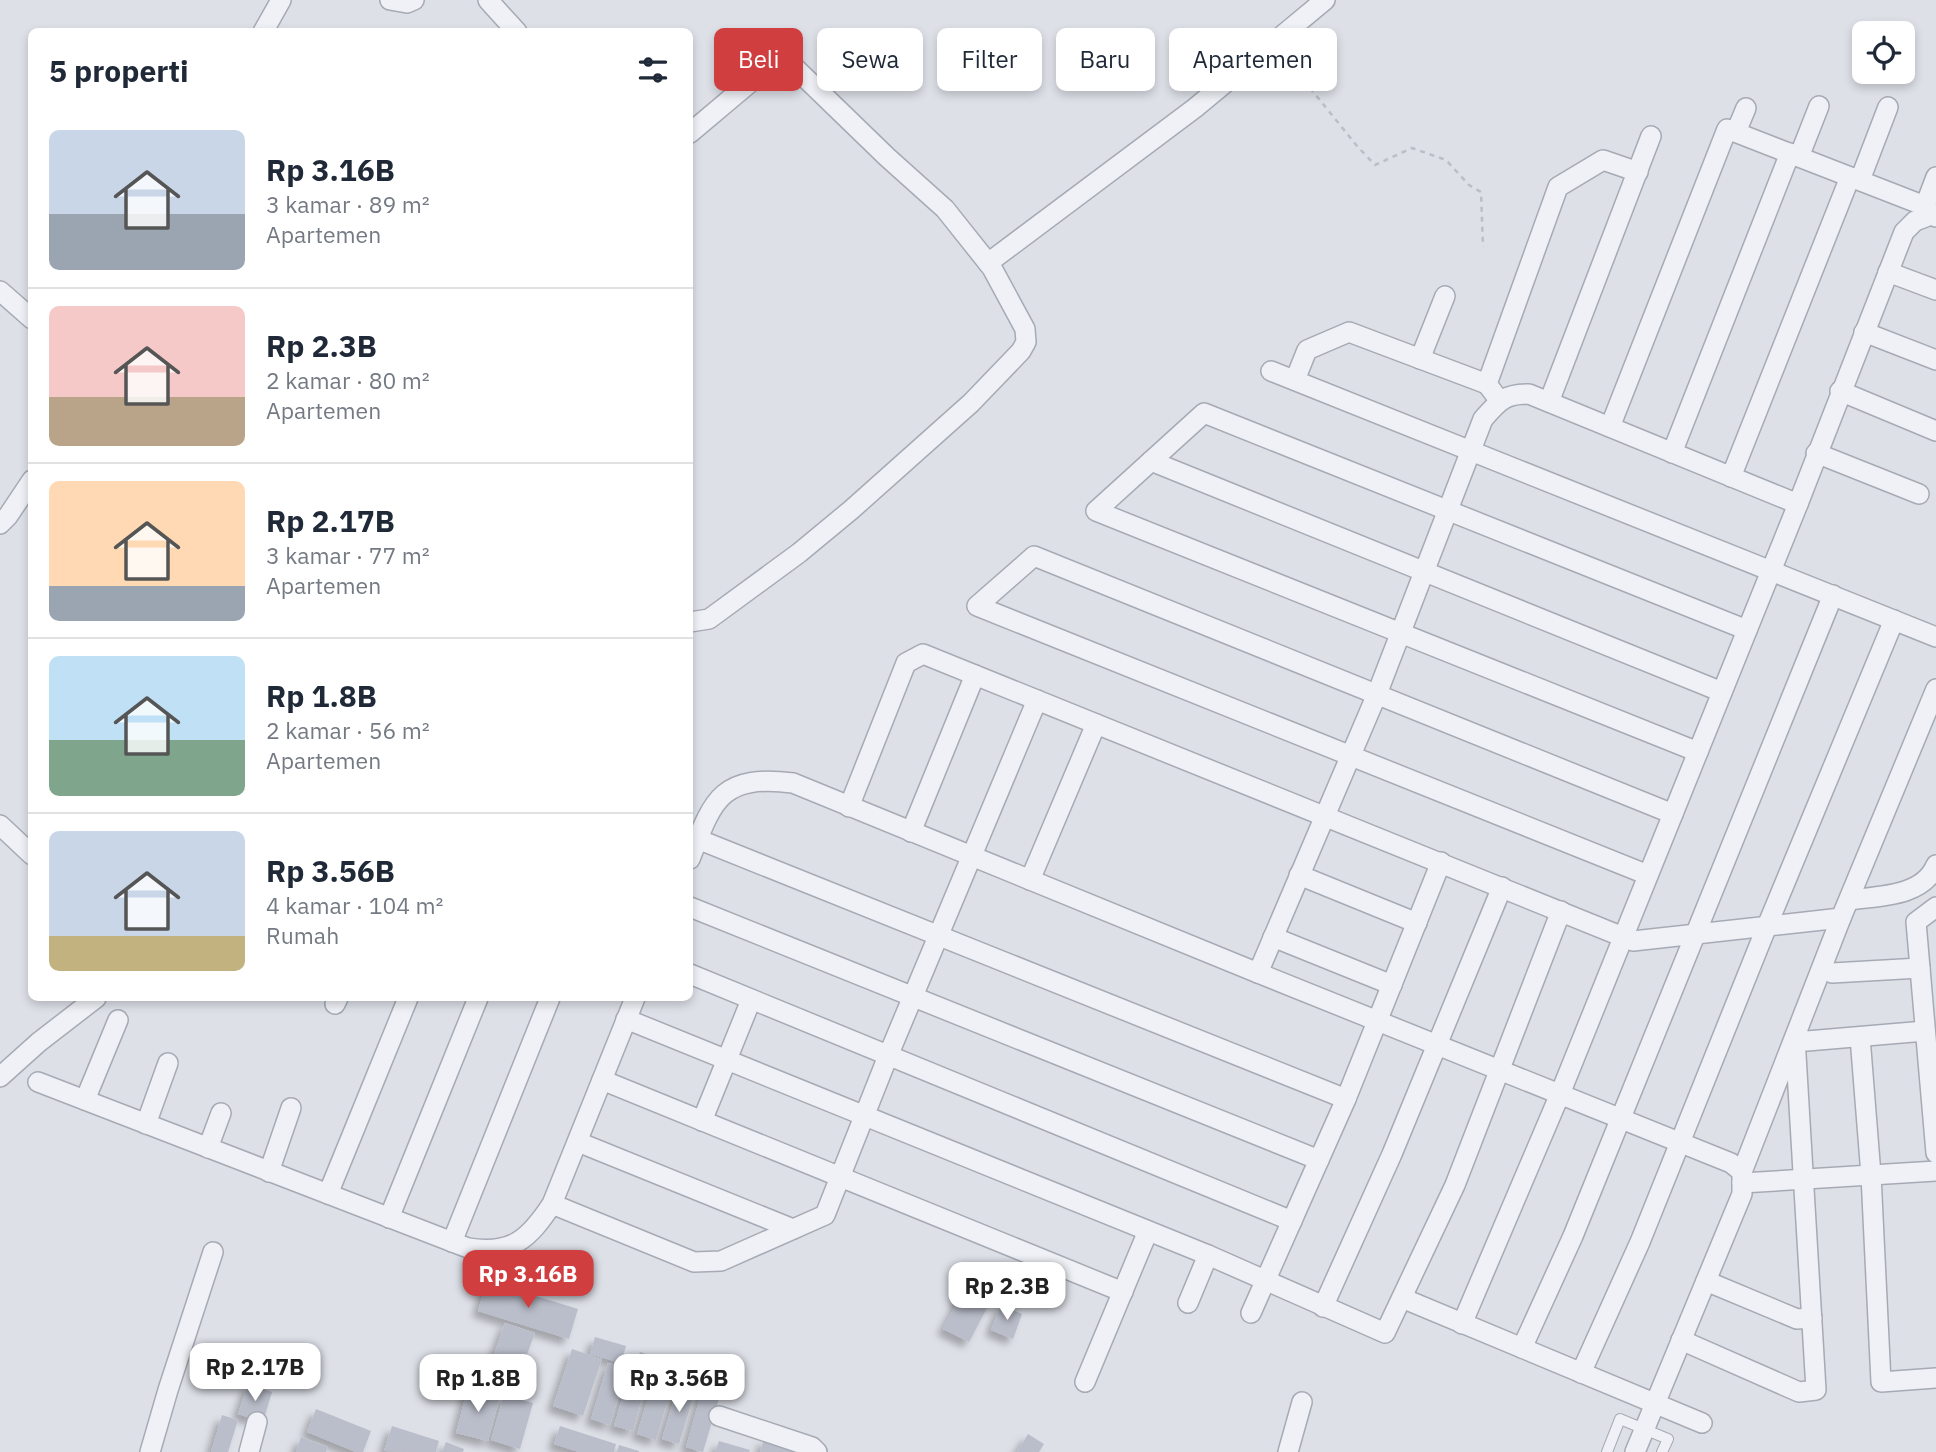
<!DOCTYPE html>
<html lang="id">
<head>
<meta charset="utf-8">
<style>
  :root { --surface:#fff; --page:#f6f6f7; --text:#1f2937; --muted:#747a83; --line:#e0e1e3; --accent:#d03e40 }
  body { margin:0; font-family:"IBM Plex Sans",sans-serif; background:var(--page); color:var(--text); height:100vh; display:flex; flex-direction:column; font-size:26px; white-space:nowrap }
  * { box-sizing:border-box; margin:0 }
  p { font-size:23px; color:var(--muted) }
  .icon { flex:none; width:38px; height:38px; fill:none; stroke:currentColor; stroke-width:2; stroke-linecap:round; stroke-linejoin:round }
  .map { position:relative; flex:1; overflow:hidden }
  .drawer { position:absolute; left:28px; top:28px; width:665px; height:973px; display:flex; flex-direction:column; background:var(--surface); border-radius:10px; box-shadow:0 4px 10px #0003 }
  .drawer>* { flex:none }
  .guide { position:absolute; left:714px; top:28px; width:665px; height:63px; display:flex; gap:14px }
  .buttons { position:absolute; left:1852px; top:21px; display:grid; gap:14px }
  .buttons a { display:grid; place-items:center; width:63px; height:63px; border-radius:10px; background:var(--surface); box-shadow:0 4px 10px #0003; font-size:35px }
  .price { position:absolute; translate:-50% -60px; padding:0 16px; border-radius:14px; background:#fff; color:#222; font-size:23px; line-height:46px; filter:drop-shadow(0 2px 4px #0008) }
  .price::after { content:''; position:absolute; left:50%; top:42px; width:21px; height:16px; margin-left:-10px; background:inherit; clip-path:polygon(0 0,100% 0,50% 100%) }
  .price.current { background:var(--accent); color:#fff }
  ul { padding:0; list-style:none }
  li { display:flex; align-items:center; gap:21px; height:175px; padding:0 21px }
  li+li { border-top:2px solid var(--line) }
  li span { display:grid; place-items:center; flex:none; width:196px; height:140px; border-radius:10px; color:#555 }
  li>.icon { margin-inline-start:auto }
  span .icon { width:84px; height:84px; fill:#fffc; stroke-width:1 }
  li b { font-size:30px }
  h2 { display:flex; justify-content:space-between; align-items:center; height:84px; padding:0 21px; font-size:30px }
  .tag { padding:0 24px; border-radius:10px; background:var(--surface); box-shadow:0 4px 10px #0003; font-size:24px; line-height:63px }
  .tag.current { background:var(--accent); color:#fff }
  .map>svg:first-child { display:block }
  .building { fill:#babeca; filter:url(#shadow) }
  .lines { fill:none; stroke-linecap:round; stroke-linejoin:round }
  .lane-casing { stroke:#a6aab4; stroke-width:12 }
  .street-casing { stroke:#a6aab4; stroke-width:22 }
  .path { stroke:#bbbec6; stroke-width:2.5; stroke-dasharray:5 5; stroke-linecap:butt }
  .lane { stroke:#f0f1f6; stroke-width:10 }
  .street { stroke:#f0f1f6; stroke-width:19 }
</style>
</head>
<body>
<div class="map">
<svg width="1936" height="1452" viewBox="0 0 1936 1452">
  <defs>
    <filter id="shadow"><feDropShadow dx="-6" dy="6" stdDeviation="3.5" flood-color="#0004"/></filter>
  </defs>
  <rect width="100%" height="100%" fill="#dde0e7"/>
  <!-- building -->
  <g class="building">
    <polygon points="971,1276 997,1289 969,1342 943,1329"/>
    <polygon points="487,1281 578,1309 569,1339 478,1311"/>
    <polygon points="1001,1305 1022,1314 1013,1339 991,1330"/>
    <polygon points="505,1323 535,1333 520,1373 491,1363"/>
    <polygon points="595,1337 626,1346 621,1363 590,1354"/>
    <polygon points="572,1349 602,1359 583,1416 553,1406"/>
    <polygon points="640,1352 719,1376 714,1392 635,1367"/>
    <polygon points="608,1363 627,1368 610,1425 591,1419"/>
    <polygon points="630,1371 648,1376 633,1431 614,1426"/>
    <polygon points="654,1378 673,1383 656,1440 637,1434"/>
    <polygon points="679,1383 696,1388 679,1444 662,1439"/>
    <polygon points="248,1384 272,1392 263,1422 238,1414"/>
    <polygon points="468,1387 500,1395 488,1441 456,1433"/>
    <polygon points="702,1390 720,1395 703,1452 686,1447"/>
    <polygon points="504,1395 533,1403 520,1449 491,1440"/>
    <polygon points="316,1409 371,1431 363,1452 356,1452 307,1432"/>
    <polygon points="222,1415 238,1420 228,1452 211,1452"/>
    <polygon points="392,1426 439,1441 436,1452 384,1451"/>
    <polygon points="560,1426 616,1444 614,1452 579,1452 554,1444"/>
    <polygon points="1028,1434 1044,1444 1039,1452 1017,1452"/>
    <polygon points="301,1437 328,1447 326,1452 296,1452"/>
    <polygon points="764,1439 804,1452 760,1452"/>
    <polygon points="719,1441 750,1450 749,1452 715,1452"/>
    <polygon points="446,1442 464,1449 463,1452 442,1452"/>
    <polygon points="619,1445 639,1451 639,1452 617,1452"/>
  </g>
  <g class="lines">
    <!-- lane casing -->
    <g class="lane-casing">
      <polyline id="lane" points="1607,1452 1620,1419 1668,1439 1662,1452"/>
    </g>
    <!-- street casing -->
    <g class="street-casing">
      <g id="street">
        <polyline points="390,0 407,3 414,0"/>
        <polyline points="488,0 517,32"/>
        <polyline points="263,32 281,0"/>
        <polyline points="1736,132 1746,108"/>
        <polyline points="690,133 772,64 792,65 887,157 945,209 992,268 1025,329 1026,342 1021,351 971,403 851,510 799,553 709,619 690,622"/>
        <polyline points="1799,157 1819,106"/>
        <polyline points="1860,180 1888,107"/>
        <polyline points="1931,215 1925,206 1936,177"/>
        <polyline points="988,263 1195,108 1325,0"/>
        <polyline points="1888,272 1936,290"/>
        <polyline points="0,291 32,319"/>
        <polyline points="1864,332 1936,360"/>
        <polyline points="1420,359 1445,296"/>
        <polyline points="1271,371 1936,637"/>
        <polyline points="1295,380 1307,350 1349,332 1487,384"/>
        <polyline points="1840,391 1936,431"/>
        <polyline points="1499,400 1487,384 1558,187 1603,160 1638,172"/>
        <polyline points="1549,402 1651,136"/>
        <polyline points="1610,427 1727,129 1925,206"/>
        <polyline points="1672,453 1790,153"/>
        <polyline points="1816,453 1919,494"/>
        <polyline points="1151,461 1722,692"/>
        <polyline points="1731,477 1850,177"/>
        <polyline points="0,524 8,516 32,480"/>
        <polyline points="1698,752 1096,511 1204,413 1747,630"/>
        <polyline points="849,807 906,663 923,654 1633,941 1841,918"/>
        <polyline points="0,825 32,855"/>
        <polyline points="911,832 975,675"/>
        <polyline points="690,836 1346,1099"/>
        <path d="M690 859C713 800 720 774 793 783L1258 973"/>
        <polyline points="1299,875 1417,923"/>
        <polyline points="1648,875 977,606 1034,556 1673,814"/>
        <polyline points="1030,880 1096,724"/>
        <path d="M1849 900C1878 896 1923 897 1936 865"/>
        <polyline points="690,907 1319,1160"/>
        <polyline points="1936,907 1916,922 1936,1153"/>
        <polyline points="1273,937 1392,985"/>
        <polyline points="1822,969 1832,973 1920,968"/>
        <polyline points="690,974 1292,1221"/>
        <polyline points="335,1004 338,998"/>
        <polyline points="626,1019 1208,1255 1385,1333 1455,1185 1561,911"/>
        <polyline points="1860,1037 1871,1175 1881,1382 1936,1378"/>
        <polyline points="0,1077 39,1042 96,998"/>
        <polyline points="602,1080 1123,1292"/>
        <path d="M38 1082 468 1248C512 1255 529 1239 552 1204L635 998"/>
        <polyline points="85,1100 118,1020"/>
        <polyline points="702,1121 751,1000"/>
        <polyline points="146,1124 168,1063"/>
        <polyline points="578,1142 793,1229"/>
        <polyline points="208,1148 221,1113"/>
        <polyline points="269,1172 291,1108"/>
        <polyline points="1742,1172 1841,918 1936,689"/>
        <polyline points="1742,1183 1936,1171"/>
        <polyline points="328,1194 408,998"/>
        <polyline points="552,1204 694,1262 721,1261 825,1215 888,1056 1037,700"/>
        <polyline points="389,1218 478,998"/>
        <polyline points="452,1242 550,998"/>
        <polyline points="1706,1281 1797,1319 1812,1318"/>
        <polyline points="1402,1298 1702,1423"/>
        <polyline points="1188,1303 1208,1255"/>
        <polyline points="1323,1307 1392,1154 1502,887"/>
        <polyline points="1251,1313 1346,1099 1441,862"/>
        <polyline points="1462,1324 1560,1094 1798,504"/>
        <polyline points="1681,1340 1799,1392 1816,1390 1795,1038 1807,1041 1925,1031"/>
        <polyline points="1522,1348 1573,1236 1833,595"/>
        <polyline points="1581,1373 1640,1242 1767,926 1894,620"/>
        <polyline points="1085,1382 1148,1231"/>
        <polyline points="719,1416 812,1447 817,1452"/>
        <polyline points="150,1452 168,1390 213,1252"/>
        <polyline points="249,1452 257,1422"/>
        <polyline points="1288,1452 1302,1402"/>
        <path d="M1635 1452 1742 1194V1172L1731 1163 1258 973 1377 694 1483 419C1499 401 1504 394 1529 394L1798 504 1904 232 1915 221 1931 215 1936 217"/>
      </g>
    </g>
    <!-- path -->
    <polyline class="path" points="1285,57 1357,146 1375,165 1412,148 1446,160 1469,185 1481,192 1483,247"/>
    <!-- lane -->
    <use href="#lane" class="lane"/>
    <!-- street -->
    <use href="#street" class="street"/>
  </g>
</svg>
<div class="buttons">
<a><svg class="icon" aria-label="locate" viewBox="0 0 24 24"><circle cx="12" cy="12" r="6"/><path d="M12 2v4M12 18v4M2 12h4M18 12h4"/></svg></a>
</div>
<b class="price current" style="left:528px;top:1310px">Rp 3.16B</b>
<b class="price" style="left:1007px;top:1322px">Rp 2.3B</b>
<b class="price" style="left:255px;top:1403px">Rp 2.17B</b>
<b class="price" style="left:478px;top:1414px">Rp 1.8B</b>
<b class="price" style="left:679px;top:1414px">Rp 3.56B</b>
<div class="guide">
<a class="tag current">Beli</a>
<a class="tag">Sewa</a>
<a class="tag">Filter</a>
<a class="tag">Baru</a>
<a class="tag">Apartemen</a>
</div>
<section class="drawer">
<h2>5 properti<svg class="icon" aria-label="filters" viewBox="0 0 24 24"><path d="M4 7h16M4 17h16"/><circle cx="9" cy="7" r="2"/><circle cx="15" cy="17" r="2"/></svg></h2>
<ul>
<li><span style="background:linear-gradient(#c9d6e8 60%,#9aa5b1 0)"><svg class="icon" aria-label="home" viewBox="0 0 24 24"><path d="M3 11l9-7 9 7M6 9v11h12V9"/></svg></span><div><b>Rp 3.16B</b><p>3 kamar · 89 m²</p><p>Apartemen</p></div></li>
<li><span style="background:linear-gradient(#f6c9c9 65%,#b9a48a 0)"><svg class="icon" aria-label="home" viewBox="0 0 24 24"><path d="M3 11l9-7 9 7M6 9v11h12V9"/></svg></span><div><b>Rp 2.3B</b><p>2 kamar · 80 m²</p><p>Apartemen</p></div></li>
<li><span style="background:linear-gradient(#ffd9b3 75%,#9aa5b1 0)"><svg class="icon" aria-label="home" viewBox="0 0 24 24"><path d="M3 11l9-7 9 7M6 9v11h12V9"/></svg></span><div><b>Rp 2.17B</b><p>3 kamar · 77 m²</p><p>Apartemen</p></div></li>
<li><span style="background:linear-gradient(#bfe0f5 60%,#7fa58c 0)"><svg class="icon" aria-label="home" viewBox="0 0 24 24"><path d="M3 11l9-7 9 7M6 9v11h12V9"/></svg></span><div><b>Rp 1.8B</b><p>2 kamar · 56 m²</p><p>Apartemen</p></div></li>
<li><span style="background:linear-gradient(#c9d6e8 75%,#c2b280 0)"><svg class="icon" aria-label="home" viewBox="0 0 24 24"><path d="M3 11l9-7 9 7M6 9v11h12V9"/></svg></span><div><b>Rp 3.56B</b><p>4 kamar · 104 m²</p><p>Rumah</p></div></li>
</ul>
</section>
</div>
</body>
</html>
